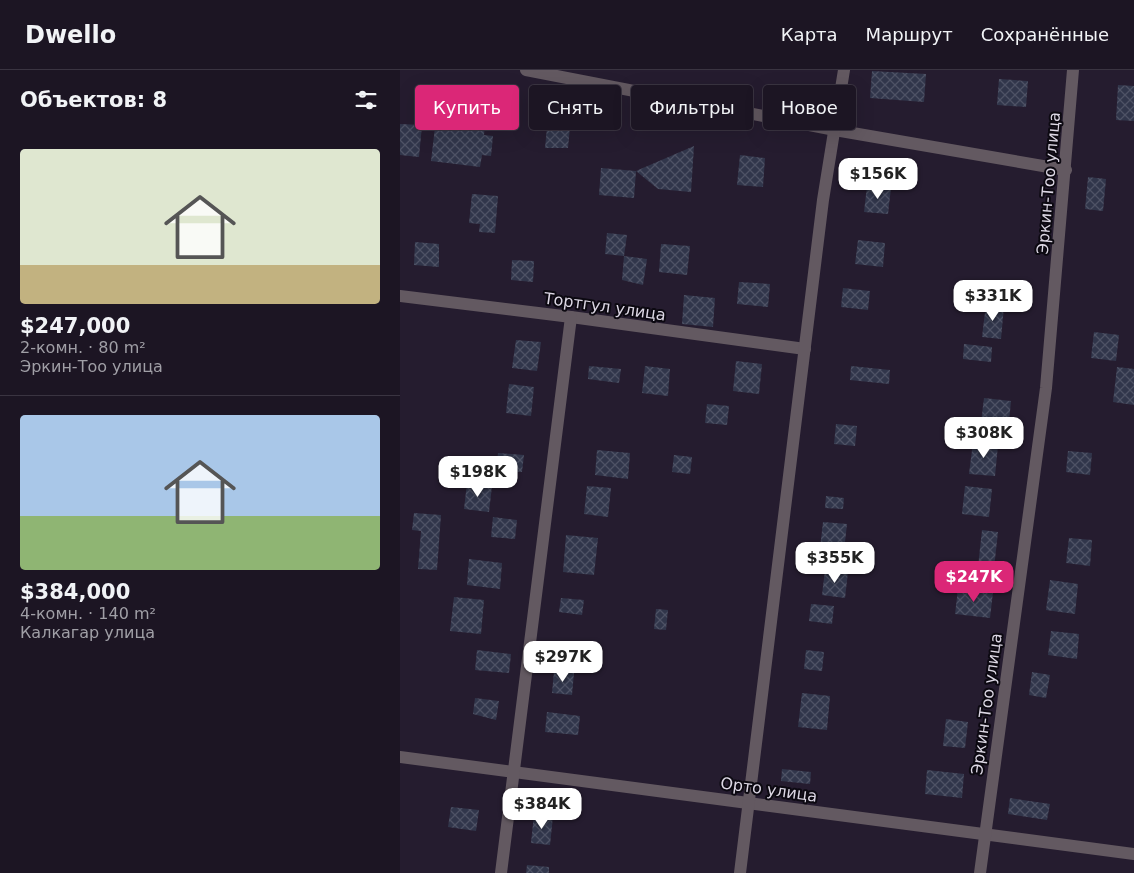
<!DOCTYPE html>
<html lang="ru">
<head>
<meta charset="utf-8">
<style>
  :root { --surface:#1c1523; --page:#292230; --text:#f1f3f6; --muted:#a09fa6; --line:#3a3441; --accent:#db2777 }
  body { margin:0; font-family:"DejaVu Sans",sans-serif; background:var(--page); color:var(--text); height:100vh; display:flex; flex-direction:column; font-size:19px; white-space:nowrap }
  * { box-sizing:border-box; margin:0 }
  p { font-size:16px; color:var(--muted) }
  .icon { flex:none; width:28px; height:28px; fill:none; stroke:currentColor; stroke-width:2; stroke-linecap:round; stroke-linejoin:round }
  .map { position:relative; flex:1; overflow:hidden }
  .side { display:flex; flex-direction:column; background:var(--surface); width:400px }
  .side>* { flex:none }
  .top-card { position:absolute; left:15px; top:15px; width:475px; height:45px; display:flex; gap:10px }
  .price { position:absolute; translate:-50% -42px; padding:0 11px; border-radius:10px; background:#fff; color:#222; font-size:16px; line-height:32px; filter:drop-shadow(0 1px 2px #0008) }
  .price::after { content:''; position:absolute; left:50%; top:30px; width:15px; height:11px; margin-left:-8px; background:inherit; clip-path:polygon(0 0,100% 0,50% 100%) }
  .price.on { background:var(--accent); color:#fff }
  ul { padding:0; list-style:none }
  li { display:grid; align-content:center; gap:10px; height:265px; padding:0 20px }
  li+li { border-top:1px solid var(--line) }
  li span { display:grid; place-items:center; height:155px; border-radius:5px; color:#555 }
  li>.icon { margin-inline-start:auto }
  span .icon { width:90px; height:90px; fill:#fffc; stroke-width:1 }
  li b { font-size:21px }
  h2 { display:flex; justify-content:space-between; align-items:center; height:60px; padding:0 20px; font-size:21px }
  .pill { padding:0 18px; border-radius:5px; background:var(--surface); box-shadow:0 5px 20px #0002,0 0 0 1px var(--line); font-size:18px; line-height:45px }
  .pill.on { background:var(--accent); color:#fff }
  header { display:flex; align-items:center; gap:30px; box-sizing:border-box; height:70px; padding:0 25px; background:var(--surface); border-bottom:1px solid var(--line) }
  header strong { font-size:24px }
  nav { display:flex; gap:28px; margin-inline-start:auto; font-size:18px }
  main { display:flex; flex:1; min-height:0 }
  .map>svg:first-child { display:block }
  .building { fill:url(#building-cross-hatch) }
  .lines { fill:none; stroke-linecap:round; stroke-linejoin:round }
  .minor { stroke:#635961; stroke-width:12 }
  .labels { text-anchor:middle; stroke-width:4; stroke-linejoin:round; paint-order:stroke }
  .street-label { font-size:16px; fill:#dcd7e4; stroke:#0c0911 }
</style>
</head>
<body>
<header>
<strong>Dwello</strong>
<nav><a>Карта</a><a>Маршрут</a><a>Сохранённые</a></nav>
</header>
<main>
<section class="side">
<h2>Объектов: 8<svg class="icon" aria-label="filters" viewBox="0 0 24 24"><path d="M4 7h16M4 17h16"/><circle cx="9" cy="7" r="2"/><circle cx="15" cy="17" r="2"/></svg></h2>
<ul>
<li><span style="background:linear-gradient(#dfe7d0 75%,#c2b280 0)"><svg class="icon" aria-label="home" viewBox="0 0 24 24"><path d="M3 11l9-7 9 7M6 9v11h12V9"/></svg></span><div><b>$247,000</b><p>2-комн. · 80 m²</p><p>Эркин-Тоо улица</p></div></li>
<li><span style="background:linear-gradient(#a9c7e8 65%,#8fb573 0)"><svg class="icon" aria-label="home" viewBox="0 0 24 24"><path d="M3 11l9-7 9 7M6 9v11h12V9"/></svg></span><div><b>$384,000</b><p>4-комн. · 140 m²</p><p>Калкагар улица</p></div></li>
</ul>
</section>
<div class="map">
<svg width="734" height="803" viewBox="0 0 734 803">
  <defs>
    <pattern id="building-cross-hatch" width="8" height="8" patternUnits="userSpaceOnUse" patternTransform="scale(1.25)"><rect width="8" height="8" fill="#31364b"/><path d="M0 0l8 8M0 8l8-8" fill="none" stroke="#4e5265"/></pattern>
  </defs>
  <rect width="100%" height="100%" fill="#251c2f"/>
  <!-- building -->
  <g class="building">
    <polygon points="472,1 526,4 524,32 470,28"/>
    <polygon points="599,9 628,11 626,37 597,35"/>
    <polygon points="718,15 734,16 734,51 716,50"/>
    <polygon points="59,44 75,45 74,53 85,55 84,65 93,66 91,86 82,85 80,97 31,91 36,49 58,52"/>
    <polygon points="148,47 171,47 168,78 145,78"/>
    <polygon points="0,54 22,55 19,87 0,85"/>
    <polygon points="294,76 291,122 258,119 236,101"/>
    <polygon points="340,85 365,88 363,117 337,115"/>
    <polygon points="201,98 236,101 234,128 199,125"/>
    <polygon points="688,107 706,109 703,141 685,139"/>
    <polygon points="467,116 491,118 488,144 464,142"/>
    <polygon points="72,124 98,126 95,163 79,162 80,154 69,153"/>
    <polygon points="207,163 227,165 224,186 205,184"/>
    <polygon points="458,170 485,173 483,197 455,194"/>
    <polygon points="15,172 39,174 39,197 14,195"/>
    <polygon points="261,174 290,176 287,205 259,202"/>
    <polygon points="224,186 247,189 243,215 222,210"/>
    <polygon points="112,190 134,191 133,212 111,210"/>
    <polygon points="339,212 370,214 368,237 337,234"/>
    <polygon points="443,218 470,221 468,240 441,237"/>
    <polygon points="284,225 315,228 313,257 282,254"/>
    <polygon points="586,234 604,236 601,269 582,267"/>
    <polygon points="694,262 719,265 716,291 691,288"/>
    <polygon points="116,270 141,272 137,301 112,298"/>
    <polygon points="564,274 592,277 591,292 563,289"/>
    <polygon points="336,291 362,294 359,324 333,321"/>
    <polygon points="189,296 221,299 219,313 188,309"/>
    <polygon points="245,296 270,299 268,326 242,323"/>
    <polygon points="451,296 490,300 489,314 450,310"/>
    <polygon points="717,297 734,299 734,335 713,332"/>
    <polygon points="109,314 134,317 131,346 106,343"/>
    <polygon points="584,328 611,331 607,372 579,369"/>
    <polygon points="307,334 329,336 327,355 305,353"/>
    <polygon points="436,354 457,356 455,376 434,374"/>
    <polygon points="573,372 598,375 595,406 569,404"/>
    <polygon points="197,380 230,383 228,409 195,405"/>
    <polygon points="668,381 692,383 690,405 666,402"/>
    <polygon points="98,383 124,385 122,402 96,400"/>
    <polygon points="274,385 292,387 290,404 272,402"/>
    <polygon points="67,413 92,416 89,442 64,439"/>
    <polygon points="187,416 211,418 208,447 184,444"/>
    <polygon points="565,416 592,419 589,447 562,444"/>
    <polygon points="426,426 444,428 443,439 425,438"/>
    <polygon points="14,443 41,445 37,500 18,499 21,461 12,460"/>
    <polygon points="93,447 117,450 115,469 91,467"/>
    <polygon points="423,452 447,454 444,481 420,478"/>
    <polygon points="582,460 598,462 593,507 577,506"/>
    <polygon points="166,465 198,468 194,505 163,502"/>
    <polygon points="669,468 692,470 690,496 666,493"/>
    <polygon points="69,489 102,493 100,519 67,515"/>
    <polygon points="425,500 448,502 445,528 422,525"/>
    <polygon points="650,510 678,514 675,544 646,540"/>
    <polygon points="558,519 593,522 590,548 555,544"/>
    <polygon points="54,527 84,530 81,564 50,561"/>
    <polygon points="161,528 184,530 182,545 159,542"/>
    <polygon points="411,534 434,536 432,554 409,551"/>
    <polygon points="256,539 268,540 266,560 254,559"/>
    <polygon points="651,561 679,564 677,589 648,585"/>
    <polygon points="154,576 175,578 173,594 153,592"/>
    <polygon points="77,580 111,584 109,603 75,600"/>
    <polygon points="406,580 424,582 422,601 404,599"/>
    <polygon points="154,601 174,603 172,625 152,623"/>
    <polygon points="632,602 650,605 646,628 629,625"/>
    <polygon points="402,623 430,626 427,660 398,657"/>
    <polygon points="75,628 99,631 96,650 73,644"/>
    <polygon points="147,642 180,646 178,665 145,662"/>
    <polygon points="546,649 568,652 565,678 543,676"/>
    <polygon points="382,699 411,702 410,714 381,711"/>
    <polygon points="527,700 564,704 562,728 525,724"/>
    <polygon points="610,728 650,734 647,750 608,744"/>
    <polygon points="51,737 79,740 76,761 48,757"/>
    <polygon points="134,744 153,746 150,775 131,773"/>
    <polygon points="127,795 149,797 149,803 126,803"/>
  </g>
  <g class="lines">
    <!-- minor -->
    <g class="minor">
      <polyline points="126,0 435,60 666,100"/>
      <polyline points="0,226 171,247 405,279"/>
      <polyline points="0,687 734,784"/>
      <polyline points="101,803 171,247"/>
      <polyline points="340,803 423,130 444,0"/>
      <polyline points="580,803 646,318 673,0"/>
    </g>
  </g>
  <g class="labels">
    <!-- street labels -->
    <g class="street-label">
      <text transform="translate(648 113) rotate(-85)" y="6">Эркин-Тоо улица</text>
      <text transform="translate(205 236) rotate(8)" y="6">Тортгул улица</text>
      <text transform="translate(586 634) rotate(-82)" y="6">Эркин-Тоо улица</text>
      <text transform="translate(369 719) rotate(8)" y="6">Орто улица</text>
    </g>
  </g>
</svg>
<b class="price" style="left:478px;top:130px">$156K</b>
<b class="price" style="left:593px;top:252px">$331K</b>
<b class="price" style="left:584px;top:389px">$308K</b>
<b class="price" style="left:78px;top:428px">$198K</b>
<b class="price" style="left:435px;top:514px">$355K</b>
<b class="price on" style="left:574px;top:533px">$247K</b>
<b class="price" style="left:163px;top:613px">$297K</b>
<b class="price" style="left:142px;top:760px">$384K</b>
<div class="top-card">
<a class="pill on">Купить</a>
<a class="pill">Снять</a>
<a class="pill">Фильтры</a>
<a class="pill">Новое</a>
</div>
</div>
</main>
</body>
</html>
